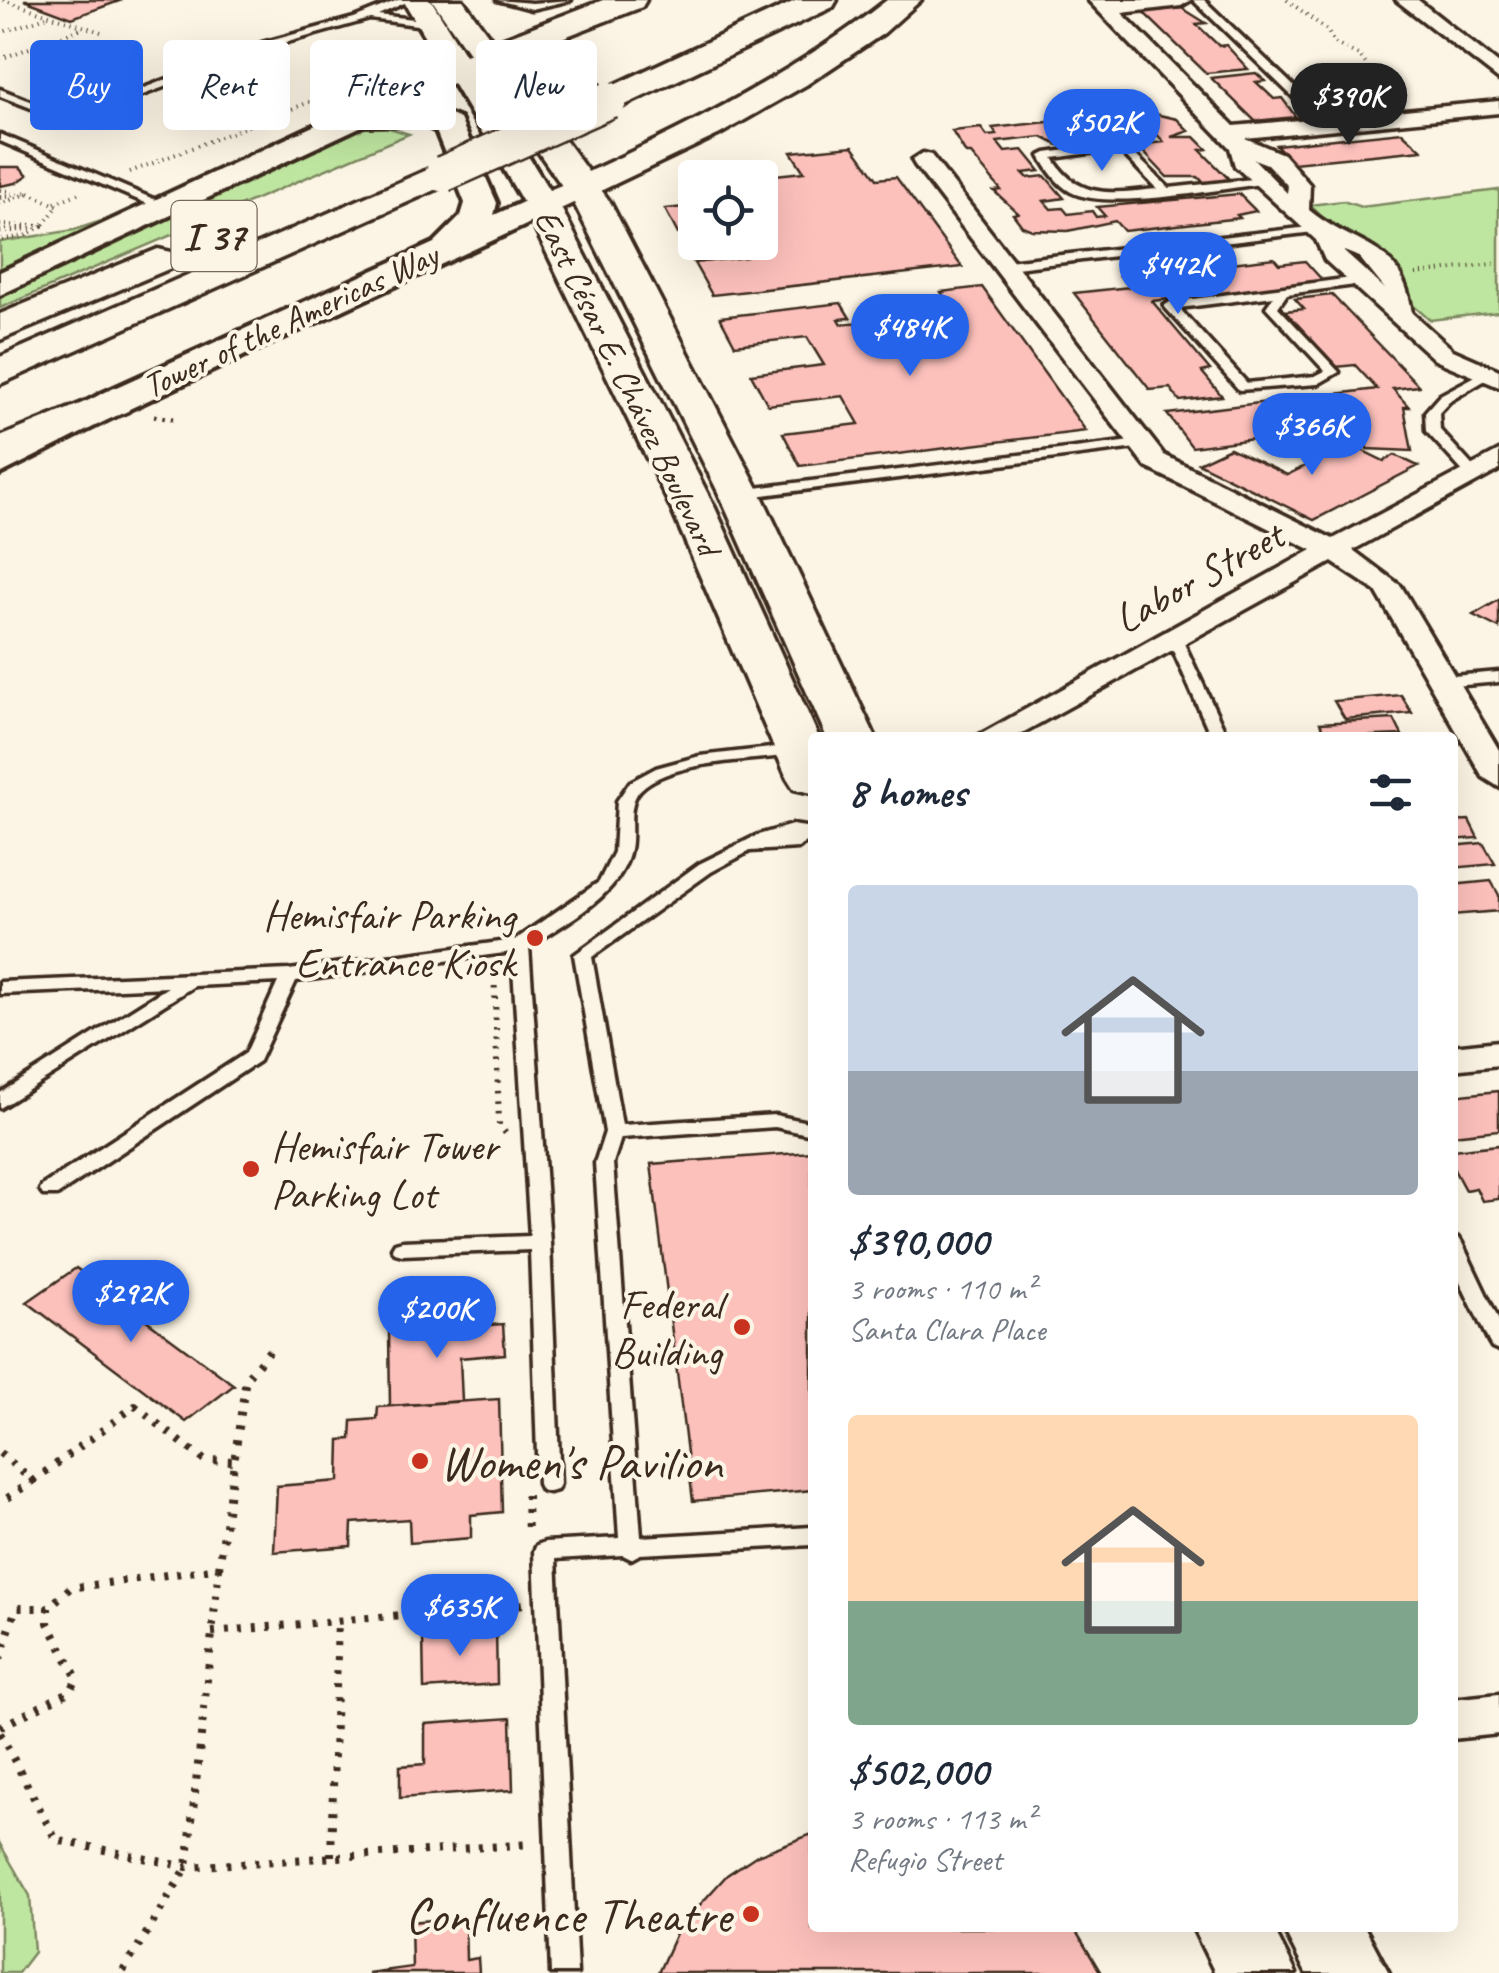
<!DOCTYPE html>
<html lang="en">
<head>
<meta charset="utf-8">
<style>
  :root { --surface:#fff; --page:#f2f2f3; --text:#1f2937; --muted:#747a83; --accent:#2563eb }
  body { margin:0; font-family:Caveat,sans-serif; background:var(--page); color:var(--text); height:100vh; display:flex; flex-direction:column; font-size:38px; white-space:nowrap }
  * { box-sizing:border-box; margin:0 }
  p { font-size:32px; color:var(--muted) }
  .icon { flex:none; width:55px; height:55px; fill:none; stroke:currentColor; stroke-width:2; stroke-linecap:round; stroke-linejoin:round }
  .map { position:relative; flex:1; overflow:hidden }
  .panel { position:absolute; left:808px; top:732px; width:650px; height:1200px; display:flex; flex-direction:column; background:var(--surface); border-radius:10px; box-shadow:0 10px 40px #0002 }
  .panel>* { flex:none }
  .hud { position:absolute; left:30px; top:40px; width:628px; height:90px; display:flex; gap:20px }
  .buttons { position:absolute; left:678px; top:160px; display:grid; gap:20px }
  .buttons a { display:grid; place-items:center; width:100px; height:100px; border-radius:10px; background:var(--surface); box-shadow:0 10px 40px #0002; font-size:50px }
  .price { position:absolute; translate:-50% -85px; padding:0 22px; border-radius:35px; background:var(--accent); color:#fff; font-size:32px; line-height:65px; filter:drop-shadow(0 2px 5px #0008) }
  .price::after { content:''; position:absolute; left:50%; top:60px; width:30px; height:22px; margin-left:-15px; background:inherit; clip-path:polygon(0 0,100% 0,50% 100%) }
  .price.active { background:#222; color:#fff }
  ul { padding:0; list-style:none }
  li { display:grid; align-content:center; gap:20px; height:530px; padding:0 40px }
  li span { display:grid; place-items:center; height:310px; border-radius:10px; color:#555 }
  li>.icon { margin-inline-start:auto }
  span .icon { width:180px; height:180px; fill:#fffc; stroke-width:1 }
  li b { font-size:42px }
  h2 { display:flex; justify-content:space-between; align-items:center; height:120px; padding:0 40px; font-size:42px }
  .pill { padding:0 35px; border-radius:10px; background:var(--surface); box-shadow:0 10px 40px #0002; font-size:35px; line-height:90px }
  .pill.active { background:var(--accent); color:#fff }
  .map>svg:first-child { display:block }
  .green { fill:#bfe6a1; stroke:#7d8860; stroke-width:2.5 }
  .building { fill:#fdc1bc; stroke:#3b2a1e; stroke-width:2.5 }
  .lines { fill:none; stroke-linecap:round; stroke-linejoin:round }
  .service-casing { stroke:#3b2a1e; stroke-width:7 }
  .minor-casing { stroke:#3b2a1e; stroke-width:7 }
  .secondary-casing { stroke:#3b2a1e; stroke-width:8 }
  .primary-casing { stroke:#3b2a1e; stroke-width:7 }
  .motorway-casing { stroke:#3b2a1e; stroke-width:7 }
  .path-far3 { stroke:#3b2a1e; stroke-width:4; stroke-dasharray:1 5; stroke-linecap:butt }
  .path-far2 { stroke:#3b2a1e; stroke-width:5; stroke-dasharray:2.5 6; stroke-linecap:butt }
  .path-far1 { stroke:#3b2a1e; stroke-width:6; stroke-dasharray:2.5 8; stroke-linecap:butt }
  .path { stroke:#3b2a1e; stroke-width:8; stroke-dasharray:4 10; stroke-linecap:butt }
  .service { fill:#fcf5e5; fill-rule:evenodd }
  .minor { fill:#fcf5e5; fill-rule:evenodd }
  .secondary { fill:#fcf5e5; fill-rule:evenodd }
  .primary { fill:#fcf5e5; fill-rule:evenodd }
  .motorway { fill:#fcf5e5; fill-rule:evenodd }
  .motorway-bridge-casing { stroke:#3b2a1e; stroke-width:40; stroke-linecap:butt }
  .motorway-bridge { stroke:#fcf5e5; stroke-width:35 }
  .poi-dot { fill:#c8321e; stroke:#fcf5e5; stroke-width:4 }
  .labels { text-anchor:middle; stroke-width:8; stroke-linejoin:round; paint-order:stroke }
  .far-street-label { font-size:35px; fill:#3b2a1e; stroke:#fcf5e5 }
  .shield { fill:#fcf5e5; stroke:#75675a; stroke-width:2.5 }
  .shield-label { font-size:40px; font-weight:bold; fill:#3b2a1e }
  .street-label { font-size:42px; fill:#3b2a1e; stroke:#fcf5e5 }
  .poi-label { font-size:42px; fill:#3b2a1e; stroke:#fcf5e5; text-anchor:end }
  .near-poi-label { font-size:50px; fill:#3b2a1e; stroke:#fcf5e5; text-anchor:start }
</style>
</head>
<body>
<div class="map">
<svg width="1499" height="1973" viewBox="0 0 1499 1973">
  <rect width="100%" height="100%" fill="#fcf5e5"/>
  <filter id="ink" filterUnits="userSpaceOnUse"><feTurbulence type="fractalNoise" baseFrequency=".01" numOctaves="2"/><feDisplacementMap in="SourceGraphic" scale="20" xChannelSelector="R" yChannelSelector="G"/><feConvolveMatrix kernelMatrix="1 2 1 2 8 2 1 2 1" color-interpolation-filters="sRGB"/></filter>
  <g filter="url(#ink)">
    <!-- green -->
    <g class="green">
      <polygon points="370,122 409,134 0,308 0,297"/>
      <polygon points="1499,190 1499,312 1430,320 1408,301 1406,285 1394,272 1338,233 1310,205 1343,201 1361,207"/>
      <polygon points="126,213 129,215 0,275 0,242 74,230"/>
      <polygon points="0,1844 30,1896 34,1952 18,1973 0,1973"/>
    </g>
    <!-- building -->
    <g class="building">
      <polygon points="24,0 122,0 72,18"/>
      <polygon points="1182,8 1206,23 1196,24 1219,46 1226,45 1248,69 1206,73 1143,12"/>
      <polygon points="1256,73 1265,81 1256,82 1274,99 1282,98 1296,117 1255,121 1211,78"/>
      <polygon points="1146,112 1177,119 1189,131 1171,137 1195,137 1207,149 1200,150 1231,181 1205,184 1198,177 1167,177 1137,145 1164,142 1149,126 1126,129 1134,137 1058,145 1042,137 997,142 1005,152 1023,150 1040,171 1023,173 1028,178 1045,176 1064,198 1044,201 1051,209 1063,208 1068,214 1092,211 1096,217 1105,216 1097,207 1239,194 1256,211 1237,215 1240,218 1124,231 1115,221 1068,231 1032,230 1022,226 1013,214 1018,213 994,191 1001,190 971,154 966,154 952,131 981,128 987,136 997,135 992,128 1067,120 1074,128 1091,126 1083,118"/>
      <polygon points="1402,132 1422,150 1294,163 1276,145"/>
      <polygon points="853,146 877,179 896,177 962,267 712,295 694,263 746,257 738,242 760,242 760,178 747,178 804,172 791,152"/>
      <polygon points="0,167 20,167 28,175 16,183 0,186"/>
      <polygon points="695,206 695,232 678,234 665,209"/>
      <polygon points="1274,258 1279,264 1305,261 1324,282 1152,301 1210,370 1202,372 1222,396 1180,401 1170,388 1150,390 1074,293 1130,287 1120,276"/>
      <polygon points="982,287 1086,431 800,466 783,433 859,424 843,396 768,405 751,374 824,365 807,337 735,345 720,317 841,303 850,318 839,319 842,324 954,312 941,292"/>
      <polygon points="1332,295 1419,386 1393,389 1409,407 1404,407 1412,451 1367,449 1363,425 1192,447 1167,414 1377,389 1355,365 1336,367 1285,311 1304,309 1295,299"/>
      <polygon points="1349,444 1384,461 1395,455 1418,466 1314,520 1198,463 1230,448 1287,475"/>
      <polygon points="1499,600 1499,628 1473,615"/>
      <polygon points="1401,695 1412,713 1345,719 1334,701"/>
      <polygon points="1394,719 1402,735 1327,738 1320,723"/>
      <polygon points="1469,820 1478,838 1452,840 1452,821"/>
      <polygon points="1483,843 1495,864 1452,868 1452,846"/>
      <polygon points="1491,881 1499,895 1499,911 1452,915 1452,885"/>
      <polygon points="1499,1091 1499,1130 1452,1135 1452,1096"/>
      <polygon points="1499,1145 1499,1199 1482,1201 1476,1188 1465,1190 1452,1166 1452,1150"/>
      <polygon points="812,1152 812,1490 693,1501 651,1164"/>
      <polygon points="76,1268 234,1385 186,1422 27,1302"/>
      <polygon points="503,1324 505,1354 460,1358 462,1401 390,1406 389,1332"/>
      <polygon points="499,1399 502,1512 471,1515 471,1538 410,1543 409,1519 352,1523 351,1546 274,1552 277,1486 339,1481 340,1440 351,1439 352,1421 377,1419 378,1407"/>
      <polygon points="496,1629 497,1684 424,1689 423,1635"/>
      <polygon points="511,1718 513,1790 400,1798 400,1766 425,1764 425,1724"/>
      <polygon points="812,1834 812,1928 1074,1928 1101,1973 658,1973 678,1929 727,1875 757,1855"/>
      <polygon points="465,1917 466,1960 478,1958 479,1973 368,1973 412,1967 411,1922"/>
    </g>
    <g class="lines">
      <!-- service casing -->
      <g class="service-casing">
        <g id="service">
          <polygon points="398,0 411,0 378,15 432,21 437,24 432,27 370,19 270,47 87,116 52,116 0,96 0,89 53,110 86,110 262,43 354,18"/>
          <polygon points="497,0 532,3 571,0 532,9"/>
          <polygon points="1193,0 1204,0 1329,120 1329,124 1321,124"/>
          <polygon points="0,134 170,206 172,208 162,210 0,141"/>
          <path d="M1122 142 1169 188 1261 178 1267 181 1261 184C1218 189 1107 211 1071 192 1058 185 1047 169 1040 156L1046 153ZM1119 149 1157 189C1114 193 1078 201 1053 158Z"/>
          <polygon points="1318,226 1324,229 1322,231 1008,269 1002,265 1008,261"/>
          <path d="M1359 277 1365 281 1363 284 1287 294 1278 307 1339 372 1318 384 1239 390 1164 306 1170 302ZM1274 296 1266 307 1325 371 1315 376 1247 383 1179 308Z"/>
          <polygon points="1485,371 1491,375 1489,378 1450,401 1439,413 1440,430 1479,473 1472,477 1467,476 1426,431 1425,412 1440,395"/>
          <polygon points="1139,440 1144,441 1144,447 740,498 733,494 740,490"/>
          <polygon points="1174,633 1181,637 1228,738 1212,738 1167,637"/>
          <polygon points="1499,672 1499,682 1442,687 1434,682 1442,677"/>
          <path d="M797 745 803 747 805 750 803 753C760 762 672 758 640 790 626 805 634 830 630 849 622 896 565 922 529 947L550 1243 560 1484 557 1490 549 1492 541 1490 538 1484 530 1250 402 1255 395 1253 392 1248 395 1243 402 1241 530 1236 512 952 296 981 259 1061 57 1195H43L40 1190 43 1185 246 1053 278 982 194 986 0 1108V1093L168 987 0 994V982L289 970 515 940 599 882 614 852 617 801 630 782 656 768 700 756Z"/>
          <polygon points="792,825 812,828 812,838 798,848 750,851 711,872 592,957 622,1125 775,1115 812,1123 812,1135 775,1127 621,1138 613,1163 641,1537 812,1527 812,1545 640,1554 631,1559 623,1555 556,1559 577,1973 551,1973 534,1551 537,1545 545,1542 619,1538 595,1163 605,1132 574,955 699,864 758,835"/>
          <polygon points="1452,1236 1459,1238 1462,1243 1499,1321 1499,1350 1492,1347 1489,1342 1452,1265"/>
        </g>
      </g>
      <!-- minor casing -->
      <g class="minor-casing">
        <g id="minor">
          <path d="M1088 0H1191L1181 6 1122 13 1234 126 1499 101V113L1245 138 1283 154 1310 185 1309 210C1357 250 1402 240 1412 313L1453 350 1499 370V387L1435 360 1325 260 1316 240 1235 166 1230 148ZM1254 159 1267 164 1288 186 1287 193ZM1344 251 1359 257 1385 289 1344 252Z"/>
          <polygon points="1396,0 1418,0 1499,64 1499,80"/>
          <polygon points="923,153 931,155 1164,455 1333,539 1499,451 1499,470 1353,550 1401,586 1499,750 1499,787 1483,777 1376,591 1332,562 1013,738 974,738 1312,550 1146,467 915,165 912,160"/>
          <polygon points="1499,1041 1499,1065 1452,1070 1452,1046"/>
          <polygon points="1499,1694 1499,1734 1452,1739 1452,1699"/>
        </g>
      </g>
      <!-- secondary casing -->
      <g class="secondary-casing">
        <path id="secondary" d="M403 0H431L465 55 489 46 499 49 504 55 476 72 549 190 584 176 600 186 595 193 127 410 0 474V448L101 394 434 243 461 216 465 203 436 131 422 124 364 125 0 295V272L442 66ZM453 83 523 202 494 215 497 203 460 119 427 106 404 107Z"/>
      </g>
      <!-- primary casing -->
      <g class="primary-casing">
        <g id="primary">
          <polygon points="432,0 463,0 610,202 761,494 876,738 827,738 719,494 574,203"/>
          <polygon points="541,193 554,196 559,204 715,508 819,738 812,738 812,793 794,789 787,778 671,508 523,204 528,196"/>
          <polygon points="1193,1928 1273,1928 1296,1973 1215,1973"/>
          <polygon points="1283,1928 1365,1928 1389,1973 1306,1973"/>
        </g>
      </g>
      <!-- motorway casing -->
      <g class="motorway-casing">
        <g id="motorway">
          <polygon points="603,0 646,0 642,7 500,62 478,62 473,55 478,48"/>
          <polygon points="797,0 837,0 833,7 621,107 597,107 592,100 597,93"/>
          <path d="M887 0H921L884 33 806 85 720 134 596 193H572L566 186 572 179C682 130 791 75 887 0Z"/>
          <polygon points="443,163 455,167 461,174 455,181 0,384 0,357"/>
          <polygon points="158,249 171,252 177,260 171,268 0,340 0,314"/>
          <polygon points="114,390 128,393 134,402 128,411 0,465 0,437"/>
        </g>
      </g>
      <!-- path-far3 -->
      <g class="path-far3">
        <polyline points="3,0 104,33"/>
        <polyline points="1287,0 1327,30 1334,43 1360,56 1381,85 1397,94"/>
        <polyline points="0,33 46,17"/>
        <polyline points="0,59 83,28"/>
        <polyline points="130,172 307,103 365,75 383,74"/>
        <polyline points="0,190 29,193 0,204"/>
        <polyline points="29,193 58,206 42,226"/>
        <polyline points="0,196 17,194"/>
        <polyline points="0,198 18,195"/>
        <polyline points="55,203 82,192"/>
        <polyline points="0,225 42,226 25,236 0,240"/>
        <polyline points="0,231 28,227"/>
        <polyline points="0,233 34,228"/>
        <polyline points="1416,274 1499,263"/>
      </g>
      <!-- path-far2 -->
      <polyline class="path-far2" points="154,416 173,419"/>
      <!-- path-far1 -->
      <polyline class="path-far1" points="494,965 499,1125 507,1135"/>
      <!-- path -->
      <g class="path">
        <polyline points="0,1453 33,1481 0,1503"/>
        <polyline points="33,1481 135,1406 204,1460 235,1461"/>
        <polyline points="527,1495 528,1537"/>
        <polyline points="219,1568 246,1378 271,1349"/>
        <polyline points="212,1632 525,1604"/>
        <polyline points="0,1659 16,1608 48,1608"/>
        <polyline points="0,1727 71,1691 77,1678 48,1623 48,1608 70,1588 219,1568 187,1867 122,1973"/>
        <polyline points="0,1733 56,1840 187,1867 532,1844"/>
        <polyline points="331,1856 338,1620"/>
      </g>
      <!-- service -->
      <use href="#service" class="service"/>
      <!-- minor -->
      <use href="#minor" class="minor"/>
      <!-- secondary -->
      <use href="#secondary" class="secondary"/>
      <!-- primary -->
      <use href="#primary" class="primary"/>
      <!-- motorway -->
      <use href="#motorway" class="motorway"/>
      <!-- motorway-bridge casing -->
      <g class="motorway-bridge-casing">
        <polyline id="motorway-bridge" points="443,174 609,100"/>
      </g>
      <!-- motorway-bridge -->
      <use href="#motorway-bridge" class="motorway-bridge"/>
    </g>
  </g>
  <!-- markers -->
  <g class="poi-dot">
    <circle cx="535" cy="938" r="10"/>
    <circle cx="251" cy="1169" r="10"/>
    <circle cx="742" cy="1327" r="10"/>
    <circle cx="420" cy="1461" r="10"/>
    <circle cx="751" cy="1914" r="10"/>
  </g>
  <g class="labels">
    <!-- far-street labels -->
    <g class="far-street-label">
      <text transform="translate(290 320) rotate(-25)" y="12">Tower of the Americas Way</text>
      <text transform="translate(628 382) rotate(64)" y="12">East César E. Chávez Boulevard</text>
    </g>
    <!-- shield labels -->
    <rect class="shield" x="171.5" y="201" width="85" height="70" rx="8"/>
    <g class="shield-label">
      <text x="214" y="250">I 37</text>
    </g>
    <!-- street labels -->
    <g class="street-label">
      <text transform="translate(1198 576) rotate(-29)" y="15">Labor Street</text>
    </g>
    <!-- poi labels -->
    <g class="poi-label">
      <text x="515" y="929">Hemisfair Parking<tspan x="515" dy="48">Entrance Kiosk</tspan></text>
      <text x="271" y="1160" text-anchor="start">Hemisfair Tower<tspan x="271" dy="48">Parking Lot</tspan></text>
      <text x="722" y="1318">Federal<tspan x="722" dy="48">Building</tspan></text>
    </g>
    <!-- near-poi labels -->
    <g class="near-poi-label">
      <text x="440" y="1479">Women's Pavilion</text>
      <text x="731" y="1932" text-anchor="end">Confluence Theatre</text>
    </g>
  </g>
</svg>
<div class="buttons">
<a><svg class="icon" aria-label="locate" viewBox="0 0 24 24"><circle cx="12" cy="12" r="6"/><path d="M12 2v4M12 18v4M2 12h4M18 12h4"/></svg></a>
</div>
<b class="price active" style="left:1349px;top:148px">$390K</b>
<b class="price" style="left:1102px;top:174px">$502K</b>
<b class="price" style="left:1178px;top:317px">$442K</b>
<b class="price" style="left:910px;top:379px">$484K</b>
<b class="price" style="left:1312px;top:478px">$366K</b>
<b class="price" style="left:131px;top:1345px">$292K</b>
<b class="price" style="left:437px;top:1361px">$200K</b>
<b class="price" style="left:460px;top:1659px">$635K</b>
<div class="hud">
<a class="pill active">Buy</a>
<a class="pill">Rent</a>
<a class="pill">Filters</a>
<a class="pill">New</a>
</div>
<section class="panel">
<h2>8 homes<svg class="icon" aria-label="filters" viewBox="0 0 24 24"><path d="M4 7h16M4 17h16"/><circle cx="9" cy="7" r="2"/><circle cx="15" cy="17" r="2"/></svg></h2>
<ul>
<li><span style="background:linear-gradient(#c9d6e8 60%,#9aa5b1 0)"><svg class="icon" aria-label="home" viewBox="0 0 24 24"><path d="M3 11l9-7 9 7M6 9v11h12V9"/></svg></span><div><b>$390,000</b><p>3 rooms · 110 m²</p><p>Santa Clara Place</p></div></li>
<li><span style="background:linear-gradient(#ffd9b3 60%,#7fa58c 0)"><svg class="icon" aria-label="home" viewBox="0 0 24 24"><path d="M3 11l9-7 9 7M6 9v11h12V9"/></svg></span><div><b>$502,000</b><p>3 rooms · 113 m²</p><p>Refugio Street</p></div></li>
</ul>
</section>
</div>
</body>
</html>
